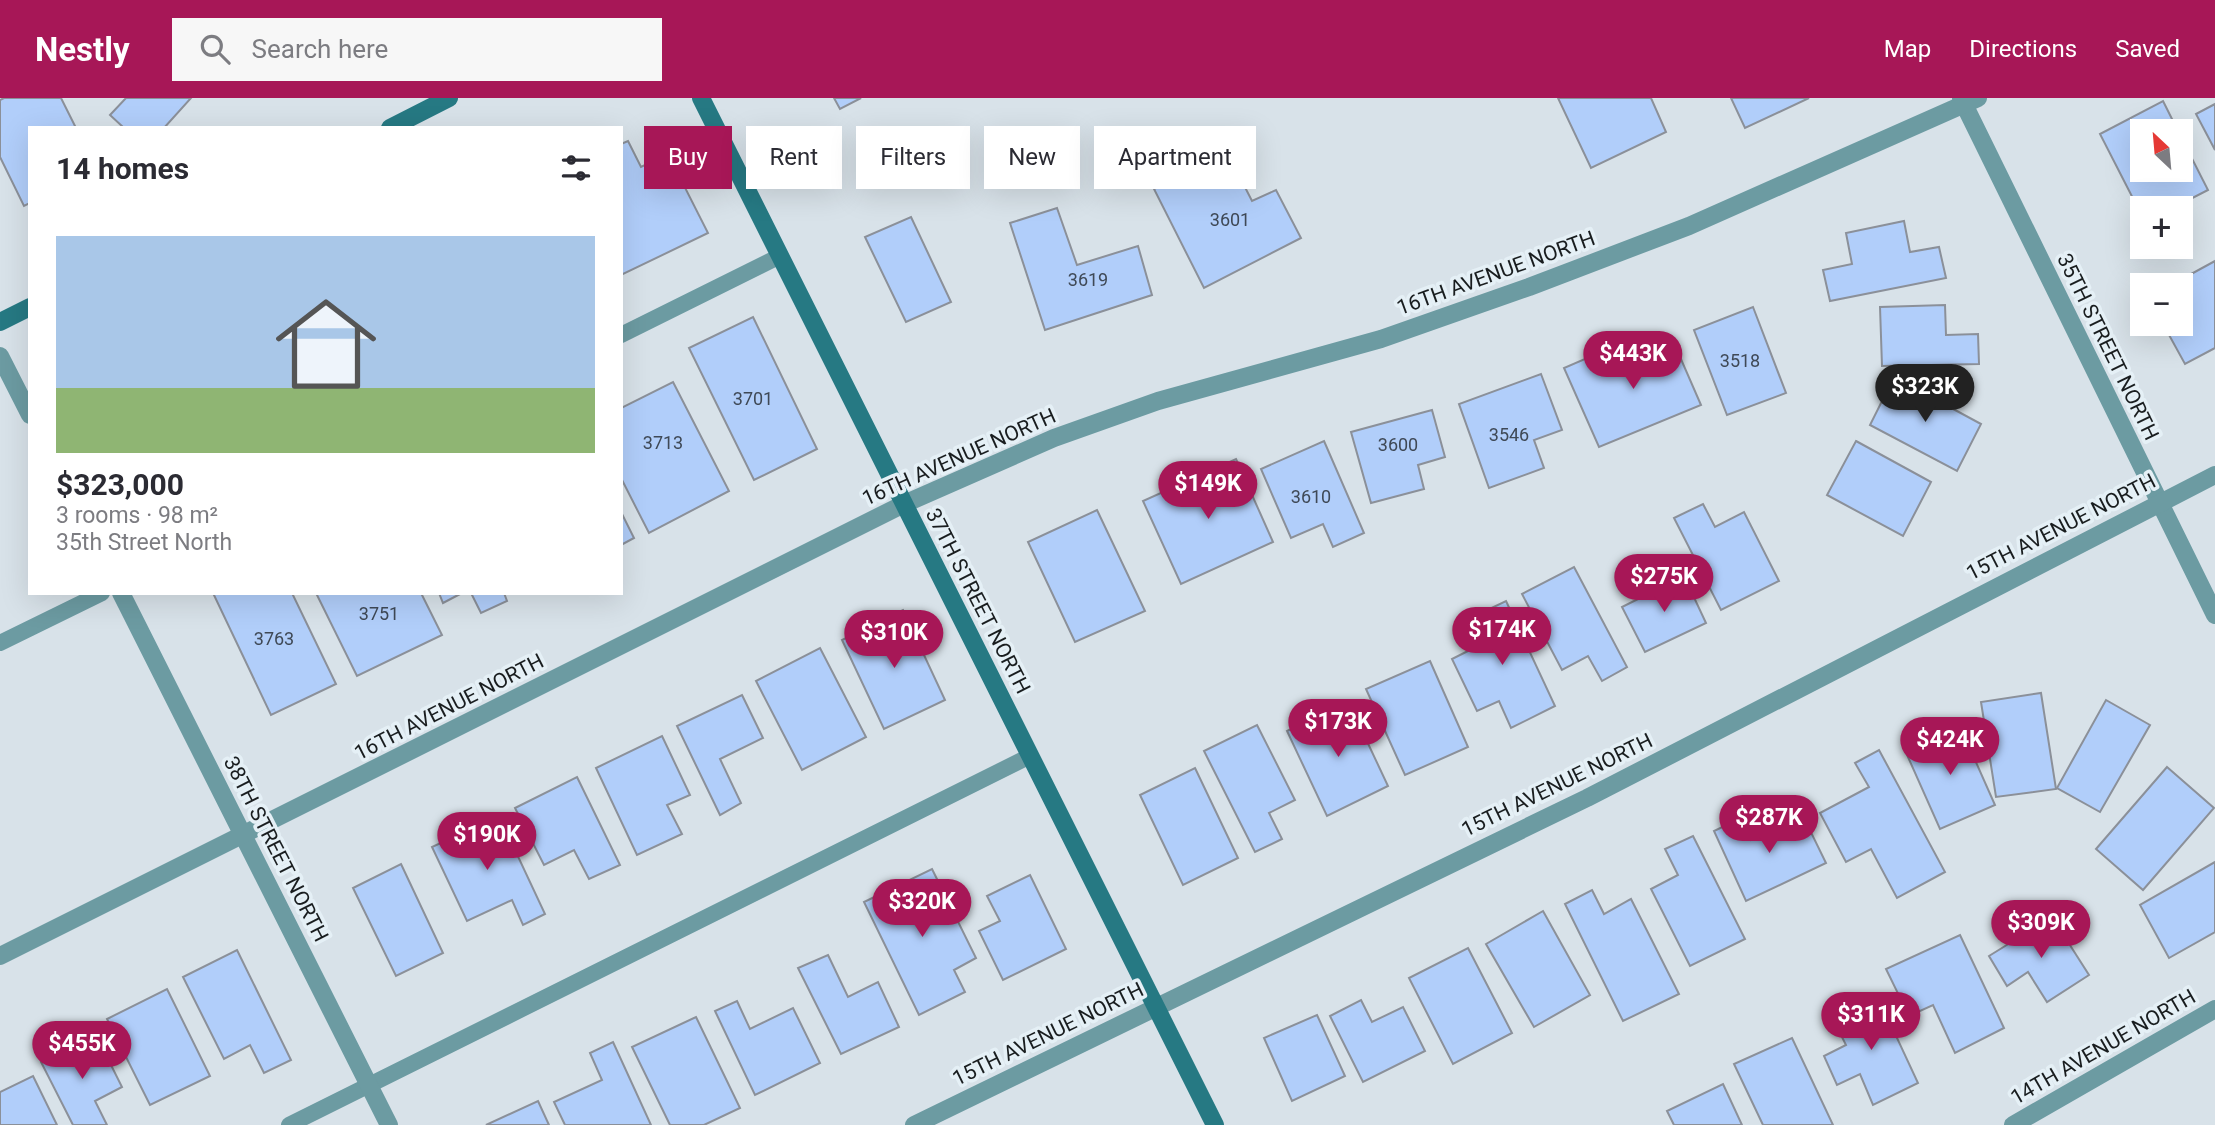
<!DOCTYPE html>
<html lang="en">
<head>
<meta charset="utf-8">
<style>
  :root { --surface:#fff; --page:#f7f7f7; --text:#2b2b33; --muted:#7c7c81; --accent:#a71757 }
  body { margin:0; font-family:Roboto,sans-serif; background:var(--page); color:var(--text); height:100vh; display:flex; flex-direction:column; font-size:26px; white-space:nowrap }
  * { box-sizing:border-box; margin:0 }
  p { font-size:23px; color:var(--muted) }
  .icon { flex:none; width:38px; height:38px; fill:none; stroke:currentColor; stroke-width:2; stroke-linecap:round; stroke-linejoin:round }
  .map { position:relative; flex:1; overflow:hidden }
  .drawer { position:absolute; left:28px; top:28px; width:595px; height:469px; display:flex; flex-direction:column; background:var(--surface); border-radius:0px; box-shadow:0 7px 28px #0002 }
  .drawer>* { flex:none }
  .banner { position:absolute; left:644px; top:28px; width:665px; height:63px; display:flex; gap:14px }
  .needle { width:46px; rotate:334deg }
  .controls { position:absolute; left:2130px; top:21px; display:grid; gap:14px }
  .controls a { display:grid; place-items:center; width:63px; height:63px; border-radius:0px; background:var(--surface); box-shadow:0 7px 28px #0002; font-size:35px }
  .price { position:absolute; translate:-50% -60px; padding:0 16px; border-radius:24px; background:var(--accent); color:#fff; font-size:23px; line-height:46px; filter:drop-shadow(0 2px 4px #0008) }
  .price::after { content:''; position:absolute; left:50%; top:42px; width:21px; height:16px; margin-left:-10px; background:inherit; clip-path:polygon(0 0,100% 0,50% 100%) }
  .price.active { background:#222; color:#fff }
  ul { padding:0; list-style:none }
  li { display:grid; align-content:center; gap:14px; height:371px; padding:0 28px }
  li span { display:grid; place-items:center; height:217px; border-radius:0px; color:#555 }
  li>.icon { margin-inline-start:auto }
  span .icon { width:126px; height:126px; fill:#fffc; stroke-width:1 }
  li b { font-size:30px }
  h2 { display:flex; justify-content:space-between; align-items:center; height:84px; padding:0 28px; font-size:30px }
  .chip { padding:0 24px; border-radius:0px; background:var(--surface); box-shadow:0 7px 28px #0002; font-size:24px; line-height:63px }
  .chip.active { background:var(--accent); color:#fff }
  header { display:flex; align-items:center; gap:42px; box-sizing:border-box; height:98px; padding:0 35px; background:var(--accent); color:#fff }
  header strong { font-size:33px }
  nav { display:flex; gap:38px; margin-inline-start:auto; font-size:24px }
  .search { width:490px; height:63px; background:var(--page); display:flex; align-items:center; gap:18px; box-sizing:border-box; padding:0 24px; border-radius:0px; color:var(--muted); font-size:26px }
  .map>svg:first-child { display:block }
  .building { fill:#b1cefa; stroke:#8b9099; stroke-width:2 }
  .lines { fill:none; stroke-linecap:round; stroke-linejoin:round }
  .lane { stroke:#6c9ba2; stroke-width:16 }
  .street { stroke:#6c9ba2; stroke-width:18 }
  .secondary { stroke:#267983; stroke-width:18 }
  .labels { text-anchor:middle; stroke-width:7; stroke-linejoin:round; paint-order:stroke }
  .number-label { font-size:18px; fill:#3f4956 }
  .street-label { font-size:21px; fill:#191d1f; stroke:#e5f0f6 }
</style>
</head>
<body>
<header>
<strong>Nestly</strong>
<div class="search"><svg class="icon" aria-label="search" viewBox="0 0 24 24"><circle cx="10" cy="10" r="6"/><path d="M15 15l6 6"/></svg>Search here</div>
<nav><a>Map</a><a>Directions</a><a>Saved</a></nav>
</header>
<div class="map">
<svg width="2215" height="1027" viewBox="0 0 2215 1027">
  <rect width="100%" height="100%" fill="#d8e2e9"/>
  <!-- building -->
  <g class="building">
    <polygon points="4,0 61,0 76,30 30,30 30,105 24,108 0,59 0,2"/>
    <polygon points="126,0 191,0 164,30 124,30 110,17"/>
    <polygon points="834,0 861,0 840,11"/>
    <polygon points="1558,0 1651,0 1666,34 1591,70"/>
    <polygon points="1731,0 1809,0 1745,30"/>
    <polygon points="2163,3 2178,33 2142,33 2142,72 2180,72 2180,37 2208,92 2173,110 2142,110 2142,118 2100,36"/>
    <polygon points="2215,6 2215,52 2196,16"/>
    <polygon points="628,43 641,69 668,56 708,135 621,177 621,46"/>
    <polygon points="1227,54 1252,103 1276,92 1301,140 1204,190 1154,91"/>
    <polygon points="1057,110 1077,167 1138,148 1152,197 1045,232 1010,125"/>
    <polygon points="911,119 951,204 906,224 865,139"/>
    <polygon points="1904,123 1910,154 1939,149 1946,180 1830,203 1823,172 1852,166 1846,135"/>
    <polygon points="2215,163 2215,250 2185,266 2163,226 2180,226 2180,187 2171,187"/>
    <polygon points="1945,207 1946,237 1978,236 1979,266 1882,268 1880,209"/>
    <polygon points="1753,209 1786,295 1727,317 1694,232"/>
    <polygon points="753,219 817,351 754,382 689,250"/>
    <polygon points="1651,244 1654,253 1674,245 1701,307 1599,349 1564,270 1594,257 1602,277 1620,269 1615,258"/>
    <polygon points="1541,276 1562,332 1534,342 1544,370 1489,390 1459,306"/>
    <polygon points="1894,279 1981,326 1957,373 1870,327"/>
    <polygon points="673,284 729,393 649,435 621,380 621,310"/>
    <polygon points="1432,312 1445,359 1418,367 1424,391 1371,405 1351,334"/>
    <polygon points="1324,343 1364,435 1333,449 1323,426 1291,440 1261,371"/>
    <polygon points="1856,343 1931,384 1903,438 1827,397"/>
    <polygon points="1236,361 1273,444 1181,486 1143,403"/>
    <polygon points="1703,406 1715,429 1744,414 1779,483 1721,512 1674,420"/>
    <polygon points="1097,412 1145,513 1075,544 1028,444"/>
    <polygon points="621,414 634,440 621,447"/>
    <polygon points="1574,469 1627,569 1602,583 1588,558 1562,572 1522,496"/>
    <polygon points="1684,478 1706,525 1645,554 1622,509"/>
    <polygon points="213,495 292,495 336,586 271,617"/>
    <polygon points="316,495 421,495 442,537 357,578"/>
    <polygon points="439,495 462,495 443,505"/>
    <polygon points="471,495 504,495 507,503 481,515"/>
    <polygon points="1506,503 1555,608 1511,630 1499,603 1477,613 1452,561 1474,550 1462,524"/>
    <polygon points="903,512 945,602 884,631 842,542"/>
    <polygon points="820,550 866,639 802,672 756,583"/>
    <polygon points="1430,563 1468,649 1405,677 1366,591"/>
    <polygon points="2041,595 2056,691 1996,699 1981,604"/>
    <polygon points="742,597 763,640 720,661 741,705 720,717 677,628"/>
    <polygon points="2106,602 2150,627 2100,714 2057,690"/>
    <polygon points="1348,603 1388,688 1327,718 1287,633"/>
    <polygon points="1959,626 1995,707 1940,731 1904,650"/>
    <polygon points="1257,627 1295,702 1269,715 1282,741 1255,754 1204,653"/>
    <polygon points="662,638 690,697 667,707 682,736 637,757 596,670"/>
    <polygon points="1879,652 1945,774 1897,800 1871,751 1846,764 1820,715 1869,689 1855,665"/>
    <polygon points="2167,669 2214,710 2143,792 2096,751"/>
    <polygon points="1195,670 1238,760 1183,787 1140,697"/>
    <polygon points="577,679 620,767 589,781 574,752 544,767 515,710"/>
    <polygon points="499,718 545,816 523,827 512,802 467,823 432,749"/>
    <polygon points="1803,718 1826,765 1746,803 1714,733 1741,720 1751,742"/>
    <polygon points="1693,738 1745,841 1690,868 1651,791 1678,777 1665,751"/>
    <polygon points="2215,764 2215,834 2169,860 2140,807"/>
    <polygon points="401,766 443,855 396,878 353,790"/>
    <polygon points="932,771 976,860 954,872 965,894 919,917 864,804"/>
    <polygon points="1030,777 1066,851 1003,882 979,833 1000,823 987,798"/>
    <polygon points="1592,792 1604,816 1631,801 1679,896 1623,923 1565,806"/>
    <polygon points="1543,813 1590,897 1534,929 1486,846"/>
    <polygon points="2052,819 2089,877 2047,904 2028,874 2007,888 1989,858"/>
    <polygon points="1960,837 2004,930 1955,955 1933,907 1909,918 1886,871"/>
    <polygon points="1468,850 1512,935 1453,966 1409,880"/>
    <polygon points="237,852 291,962 264,975 250,947 224,961 183,879"/>
    <polygon points="828,857 848,899 878,884 899,929 841,956 798,870"/>
    <polygon points="167,891 210,978 150,1007 107,921"/>
    <polygon points="1877,897 1918,985 1873,1007 1860,976 1837,987 1824,958 1846,947 1832,919"/>
    <polygon points="1361,902 1372,924 1403,909 1425,953 1363,984 1330,918"/>
    <polygon points="737,903 750,931 793,910 820,965 755,997 715,913"/>
    <polygon points="1317,917 1345,978 1292,1003 1264,940"/>
    <polygon points="696,919 740,1010 704,1027 670,1027 632,949"/>
    <polygon points="96,937 122,989 95,1003 107,1027 73,1027 41,964"/>
    <polygon points="1792,940 1833,1027 1763,1027 1734,966"/>
    <polygon points="613,944 651,1027 565,1027 554,1004 602,982 590,955"/>
    <polygon points="33,978 57,1027 0,1027 0,994"/>
    <polygon points="1723,986 1742,1027 1674,1027 1667,1013"/>
    <polygon points="538,1003 549,1027 486,1027"/>
  </g>
  <g class="lines">
    <!-- lane -->
    <g class="lane">
      <polyline points="621,237 780,158"/>
      <polyline points="0,545 102,495"/>
      <polyline points="289,1027 1030,658"/>
    </g>
    <!-- street -->
    <g class="street">
      <polyline points="1961,0 2215,517"/>
      <polyline points="0,258 30,317"/>
      <polyline points="121,495 389,1027"/>
      <polyline points="0,858 904,406 1054,340 1158,303 1381,241 1529,189 1689,128 1978,0"/>
      <polyline points="914,1027 1587,700 2215,377"/>
      <polyline points="2013,1027 2215,911"/>
    </g>
    <!-- secondary -->
    <g class="secondary">
      <polyline points="701,0 1215,1027"/>
      <polyline points="390,30 449,0"/>
      <polyline points="0,224 30,209"/>
    </g>
  </g>
  <g class="labels">
    <!-- number labels -->
    <g class="number-label">
      <text x="1230" y="128">3601</text>
      <text x="1088" y="188">3619</text>
      <text x="1740" y="269">3518</text>
      <text x="753" y="307">3701</text>
      <text x="1509" y="343">3546</text>
      <text x="663" y="351">3713</text>
      <text x="1398" y="353">3600</text>
      <text x="1311" y="405">3610</text>
      <text x="379" y="522">3751</text>
      <text x="274" y="547">3763</text>
    </g>
    <!-- street labels -->
    <g class="street-label">
      <text transform="translate(1496 175) rotate(-20)" y="7">16TH AVENUE NORTH</text>
      <text transform="translate(2108 249) rotate(64)" y="7">35TH STREET NORTH</text>
      <text transform="translate(959 359) rotate(-24)" y="7">16TH AVENUE NORTH</text>
      <text transform="translate(2061 429) rotate(-27)" y="7">15TH AVENUE NORTH</text>
      <text transform="translate(978 503) rotate(63)" y="7">37TH STREET NORTH</text>
      <text transform="translate(449 609) rotate(-27)" y="7">16TH AVENUE NORTH</text>
      <text transform="translate(1557 687) rotate(-26)" y="7">15TH AVENUE NORTH</text>
      <text transform="translate(276 751) rotate(63)" y="7">38TH STREET NORTH</text>
      <text transform="translate(1048 936) rotate(-26)" y="7">15TH AVENUE NORTH</text>
      <text transform="translate(2103 949) rotate(-30)" y="7">14TH AVENUE NORTH</text>
    </g>
  </g>
</svg>
<div class="controls">
<a><svg class="needle" viewBox="-14 -14 28 28"><path d="M0-13l5 13h-10z" fill="#e53935"/><path d="M0 13l5-13h-10z" fill="#7c7c81"/></svg></a>
<a>+</a>
<a>−</a>
</div>
<b class="price" style="left:1633px;top:293px">$443K</b>
<b class="price active" style="left:1925px;top:326px">$323K</b>
<b class="price" style="left:1208px;top:423px">$149K</b>
<b class="price" style="left:1664px;top:516px">$275K</b>
<b class="price" style="left:1502px;top:569px">$174K</b>
<b class="price" style="left:894px;top:572px">$310K</b>
<b class="price" style="left:1338px;top:661px">$173K</b>
<b class="price" style="left:1950px;top:679px">$424K</b>
<b class="price" style="left:1769px;top:757px">$287K</b>
<b class="price" style="left:487px;top:774px">$190K</b>
<b class="price" style="left:922px;top:841px">$320K</b>
<b class="price" style="left:2041px;top:862px">$309K</b>
<b class="price" style="left:1871px;top:954px">$311K</b>
<b class="price" style="left:82px;top:983px">$455K</b>
<div class="banner">
<a class="chip active">Buy</a>
<a class="chip">Rent</a>
<a class="chip">Filters</a>
<a class="chip">New</a>
<a class="chip">Apartment</a>
</div>
<section class="drawer">
<h2>14 homes<svg class="icon" aria-label="filters" viewBox="0 0 24 24"><path d="M4 7h16M4 17h16"/><circle cx="9" cy="7" r="2"/><circle cx="15" cy="17" r="2"/></svg></h2>
<ul>
<li><span style="background:linear-gradient(#a9c7e8 70%,#8fb573 0)"><svg class="icon" aria-label="home" viewBox="0 0 24 24"><path d="M3 11l9-7 9 7M6 9v11h12V9"/></svg></span><div><b>$323,000</b><p>3 rooms · 98 m²</p><p>35th Street North</p></div></li>
</ul>
</section>
</div>
</body>
</html>
